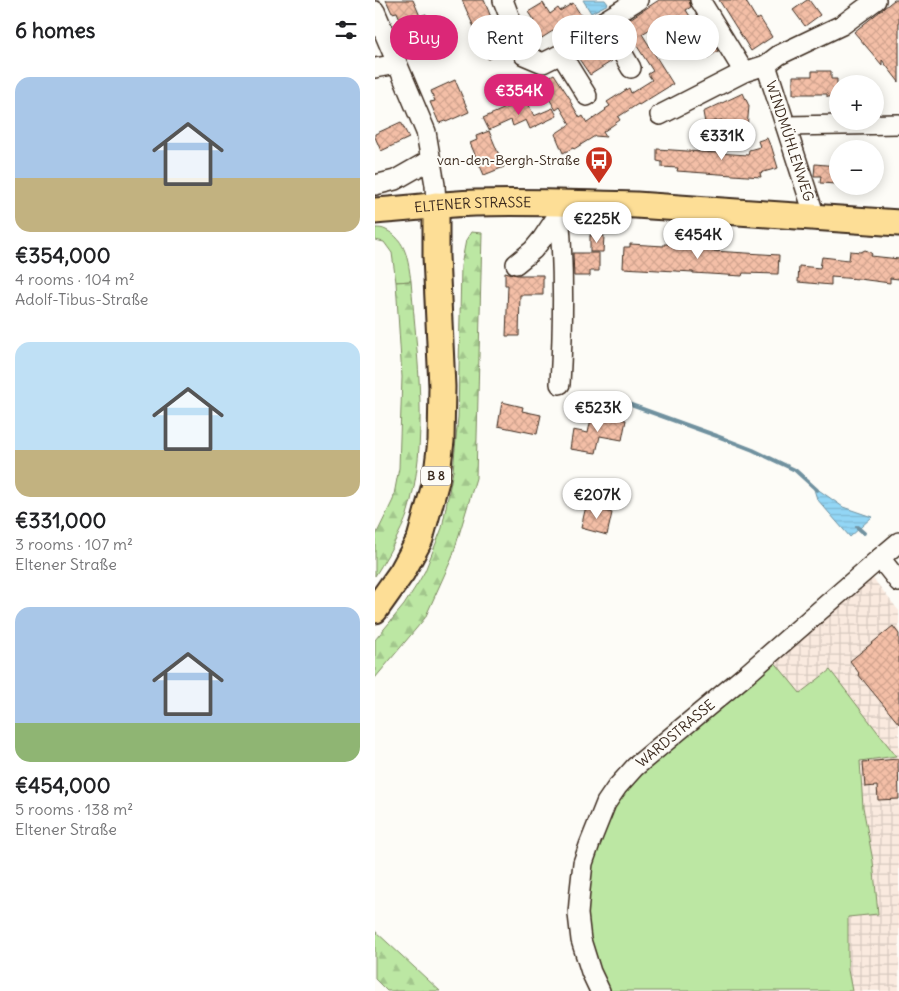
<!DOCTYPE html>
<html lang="en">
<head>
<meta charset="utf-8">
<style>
  :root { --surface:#fff; --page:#f2f2f2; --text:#202124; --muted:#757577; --accent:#db2777 }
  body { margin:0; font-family:Delius,sans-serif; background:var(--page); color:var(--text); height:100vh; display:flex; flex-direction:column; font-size:19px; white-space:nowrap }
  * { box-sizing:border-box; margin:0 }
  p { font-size:16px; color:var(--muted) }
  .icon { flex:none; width:28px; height:28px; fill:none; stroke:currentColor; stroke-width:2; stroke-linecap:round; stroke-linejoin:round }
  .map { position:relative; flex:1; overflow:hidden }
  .sheet { display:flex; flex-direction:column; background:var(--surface); width:375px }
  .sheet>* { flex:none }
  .guide { position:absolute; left:15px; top:15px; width:434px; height:45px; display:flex; gap:10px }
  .controls { position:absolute; left:454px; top:75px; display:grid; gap:10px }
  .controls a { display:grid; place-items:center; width:55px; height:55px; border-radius:50%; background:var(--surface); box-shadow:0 2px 12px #0003; font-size:25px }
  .price { position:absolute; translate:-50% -42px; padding:0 11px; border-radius:18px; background:#fff; color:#222; font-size:16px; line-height:32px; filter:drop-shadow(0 1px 2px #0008) }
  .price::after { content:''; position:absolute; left:50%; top:30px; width:15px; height:11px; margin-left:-8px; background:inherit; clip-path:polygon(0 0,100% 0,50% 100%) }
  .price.active { background:var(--accent); color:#fff }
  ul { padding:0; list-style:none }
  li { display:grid; align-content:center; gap:10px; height:265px; padding:0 15px }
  li span { display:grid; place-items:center; height:155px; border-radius:15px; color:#555 }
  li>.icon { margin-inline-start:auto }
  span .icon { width:90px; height:90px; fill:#fffc; stroke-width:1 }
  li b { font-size:21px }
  h2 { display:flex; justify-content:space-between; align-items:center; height:60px; padding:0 15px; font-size:21px }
  .tag { padding:0 18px; border-radius:22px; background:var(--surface); box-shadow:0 2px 12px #0003; font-size:18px; line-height:45px }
  .tag.active { background:var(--accent); color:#fff }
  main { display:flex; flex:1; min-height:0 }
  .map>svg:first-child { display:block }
  .industrial { fill:url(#industrial-grid) }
  .grass { fill:#bce7a3; stroke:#7c8860 }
  .forest { fill:url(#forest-firs); stroke:#7c8860 }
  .water { fill:url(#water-rules); stroke:#70919f }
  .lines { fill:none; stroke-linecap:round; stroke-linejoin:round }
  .stream { stroke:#70919f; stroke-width:4 }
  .building { fill:url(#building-cross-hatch); stroke:#3b2a1e }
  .minor-casing { stroke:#3b2a1e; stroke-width:22 }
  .major-casing { stroke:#3b2a1e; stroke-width:29 }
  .minor { stroke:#fdfcf7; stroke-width:19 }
  .major { stroke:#fdde96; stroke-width:25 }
  .labels { text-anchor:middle; stroke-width:4; stroke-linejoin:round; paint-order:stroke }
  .shield { fill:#fdfcf7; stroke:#75695f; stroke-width:1 }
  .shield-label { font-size:12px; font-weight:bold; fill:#3b2a1e }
  .street-label { font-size:14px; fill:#3b2a1e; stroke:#fdfcf7 }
  .poi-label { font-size:14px; fill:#3b2a1e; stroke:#fdfcf7; text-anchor:end }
</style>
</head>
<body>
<main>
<section class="sheet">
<h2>6 homes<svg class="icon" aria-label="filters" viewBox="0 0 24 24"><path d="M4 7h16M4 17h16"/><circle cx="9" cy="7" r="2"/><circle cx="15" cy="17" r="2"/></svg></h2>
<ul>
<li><span style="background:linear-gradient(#a9c7e8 65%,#c2b280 0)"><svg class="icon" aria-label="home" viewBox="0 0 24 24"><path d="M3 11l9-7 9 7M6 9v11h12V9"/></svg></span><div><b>€354,000</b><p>4 rooms · 104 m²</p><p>Adolf-Tibus-Straße</p></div></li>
<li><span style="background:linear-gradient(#bfe0f5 70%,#c2b280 0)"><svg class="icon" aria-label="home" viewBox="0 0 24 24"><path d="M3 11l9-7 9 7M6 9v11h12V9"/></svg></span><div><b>€331,000</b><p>3 rooms · 107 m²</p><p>Eltener Straße</p></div></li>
<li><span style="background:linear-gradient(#a9c7e8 75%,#8fb573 0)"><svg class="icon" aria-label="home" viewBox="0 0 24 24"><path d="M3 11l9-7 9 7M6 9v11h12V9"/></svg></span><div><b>€454,000</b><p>5 rooms · 138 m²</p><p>Eltener Straße</p></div></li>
</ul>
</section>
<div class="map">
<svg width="524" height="991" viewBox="0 0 524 991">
  <defs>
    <pattern id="industrial-grid" width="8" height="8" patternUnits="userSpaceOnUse" patternTransform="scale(1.25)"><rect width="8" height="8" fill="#faeadf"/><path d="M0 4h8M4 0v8" fill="none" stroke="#d7c9bf"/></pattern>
    <pattern id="forest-firs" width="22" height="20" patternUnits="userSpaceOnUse" patternTransform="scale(1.25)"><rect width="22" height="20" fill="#bce7a3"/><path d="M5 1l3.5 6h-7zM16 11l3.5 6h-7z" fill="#a2c68c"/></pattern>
    <pattern id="water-rules" width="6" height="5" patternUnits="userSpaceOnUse" patternTransform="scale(1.25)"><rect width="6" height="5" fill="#93d6f5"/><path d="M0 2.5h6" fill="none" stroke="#80b8d2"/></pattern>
    <pattern id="building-cross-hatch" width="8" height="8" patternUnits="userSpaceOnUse" patternTransform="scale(1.25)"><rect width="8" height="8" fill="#f4bfa7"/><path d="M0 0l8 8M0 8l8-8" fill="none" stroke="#d2a48f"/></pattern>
  </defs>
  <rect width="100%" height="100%" fill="#fdfcf7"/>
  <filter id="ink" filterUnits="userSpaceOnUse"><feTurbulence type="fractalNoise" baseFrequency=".02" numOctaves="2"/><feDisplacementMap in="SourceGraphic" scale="10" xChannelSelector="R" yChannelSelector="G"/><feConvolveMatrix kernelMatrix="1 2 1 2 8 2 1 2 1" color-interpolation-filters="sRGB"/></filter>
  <g filter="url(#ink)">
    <!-- industrial -->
    <polygon class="industrial" points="497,577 524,611 524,991 477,991 473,969 473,917 502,914 498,861 488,807 485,761 520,756 455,670 425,694 398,660"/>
    <!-- grass -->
    <g class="grass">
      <path d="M0 228C5 228 7 228 11 230 32 240 33 262 36 281L21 282 17 253 9 242 0 240Z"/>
      <polygon points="398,660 425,693 455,670 521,756 485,761 488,807 498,861 503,914 473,917 473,970 477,991 235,991 218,953 209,926 212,881 227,829 243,798 269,767"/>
    </g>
    <!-- forest -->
    <g class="forest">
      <polygon points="96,232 107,233 101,478 77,558 50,618 0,678 0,640 29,605 43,583 50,571 67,528 78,471 83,417 86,266 91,240"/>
      <path d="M36 281C42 359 55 440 32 515 30 521 27 527 24 533 17 548 9 562 0 576V537L18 500 24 468 27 377 21 282Z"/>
      <polygon points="0,931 65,991 12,991 0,979"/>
    </g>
    <!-- water -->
    <g class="water">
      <polygon points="208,0 230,0 233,4 216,13"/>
      <polygon points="438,486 468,507 497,517 475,537 442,499"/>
    </g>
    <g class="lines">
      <!-- stream -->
      <g class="stream">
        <polyline points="245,401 342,436 378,450 420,470 442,490"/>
        <polyline points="482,527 489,533"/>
      </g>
    </g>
    <!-- building -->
    <g class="building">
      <polygon points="11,0 38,0 45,16 51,14 64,45 40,55 22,12 17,13"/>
      <polygon points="87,0 109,0 118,22 122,20 129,36 124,39 127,45 121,48 124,55 113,59"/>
      <polygon points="284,0 314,0 316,7 311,10 327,35 331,33 343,51 329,60 314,37 310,40 296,19 286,26 285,23 267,34 298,84 264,105 263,104 243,117 245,120 228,132 231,137 220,136 199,149 198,148 188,153 180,134 195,124 185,107 181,110 168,89 174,85 170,79 179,74 196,100 195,101 205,118 208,116 212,123 231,110 230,109 235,106 232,102 254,88 256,93 277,80 273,74 278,71 260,43 256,46 249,33 252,31 248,25 251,24 250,22"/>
      <polygon points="344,0 370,0 382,20 385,18 397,37 376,51"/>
      <polygon points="432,0 434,0 445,15 430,26 418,10"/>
      <polygon points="519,0 524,0 524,82 507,60 507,65 479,32"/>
      <polygon points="168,3 175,14 183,8 185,11 198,3 209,20 195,28 192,22 162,41 152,26 159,21 153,12"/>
      <polygon points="225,42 237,61 215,75 202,56"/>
      <polygon points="437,71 456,71 456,79 462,79 462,97 452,97 452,94 418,94 418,76 437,76"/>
      <polygon points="80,80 94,112 71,122 70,121 64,123 55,102 60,101 56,91"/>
      <polygon points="368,93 374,106 372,128 350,127 347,120 330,123 328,112"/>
      <polygon points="151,99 159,116 178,108 182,116 155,129 151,120 138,126 136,120 114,130 108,118"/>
      <polygon points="26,122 34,138 6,151 0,137 0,134"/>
      <polygon points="114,131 129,167 109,175 95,143 102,140 101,136"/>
      <polygon points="392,138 395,145 396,145 403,168 385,173 386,177 302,171 303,168 287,167 287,162 282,161 282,149 373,155 374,150 385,147 383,141"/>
      <polygon points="440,164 462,166 462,184 445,183 446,176 439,176"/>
      <polygon points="215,235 229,236 228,252 215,252"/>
      <polygon points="314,242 326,242 325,246 339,247 338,251 404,255 403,274 368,273 367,276 318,273 318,272 248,268 249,247 255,247 255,244 289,246 289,244 314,245"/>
      <polygon points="490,250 493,251 497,254 496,256 524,259 524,279 515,278 515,283 484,279 456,277 456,285 423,282 424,266 445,268 447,257 474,260 475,251 486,252"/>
      <polygon points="198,253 224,253 224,271 215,271 215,276 199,276"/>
      <polygon points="130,272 142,275 168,275 168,295 145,295 144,336 131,336 133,285 130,285"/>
      <polygon points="127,402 148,407 147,411 166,415 162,434 123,426"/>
      <polygon points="217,414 251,420 247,440 225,436 221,453 195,449 198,430 213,433"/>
      <polygon points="211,506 237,513 232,535 206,528"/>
      <polygon points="518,626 524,634 524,724 483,674 484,673 475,661"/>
      <polygon points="523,759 524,799 503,800 502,786 490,787 488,762"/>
    </g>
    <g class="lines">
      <!-- minor casing -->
      <g class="minor-casing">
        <g id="minor">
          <polyline points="128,0 149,55 168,63 186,54 229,21 263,0"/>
          <polyline points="325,0 369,72"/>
          <polyline points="0,11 51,132 60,185 61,205"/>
          <polyline points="229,21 256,68"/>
          <polyline points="186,54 212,96"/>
          <polyline points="0,68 22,64"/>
          <polyline points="285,115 369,72 391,65"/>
          <polyline points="411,126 524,124"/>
          <polyline points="0,185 20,180 55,160"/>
          <path d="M183 215 185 224C189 278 188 331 185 384"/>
          <polyline points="440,217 391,65 404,55 467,25 501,0"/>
          <polyline points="141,264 158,250 167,239 187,209"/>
          <polyline points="505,558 524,582"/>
          <path id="s1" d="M225 991 216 972 206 940 203 914 205 890 208 863 215 843 231 803 242 787 260 767 372 674 505 558 524 542"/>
        </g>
      </g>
      <!-- major casing -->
      <g class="major-casing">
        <g id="major">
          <path id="s2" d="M0 211C33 209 66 204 100 203 153 201 208 204 261 205L524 223"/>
          <polyline points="0,610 27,572 45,539 61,481 66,441 67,387 61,256 61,205"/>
        </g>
      </g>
      <!-- minor -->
      <use href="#minor" class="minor"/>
      <!-- major -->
      <use href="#major" class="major"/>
    </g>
  </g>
  <!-- icons -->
  <defs>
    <g id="bus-pin" transform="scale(1.4375)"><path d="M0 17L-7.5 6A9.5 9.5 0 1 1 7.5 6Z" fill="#c8321e" stroke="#fdfcf7"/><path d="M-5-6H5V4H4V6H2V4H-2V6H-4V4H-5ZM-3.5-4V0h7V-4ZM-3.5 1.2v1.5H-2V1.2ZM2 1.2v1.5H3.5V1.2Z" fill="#fff"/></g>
  </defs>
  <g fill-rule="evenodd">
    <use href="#bus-pin" x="224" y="160"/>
  </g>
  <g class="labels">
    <!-- shield labels -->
    <rect class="shield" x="46" y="466.5" width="30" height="19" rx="4"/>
    <g class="shield-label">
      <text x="61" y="480">B 8</text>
    </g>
    <!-- street labels -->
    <g class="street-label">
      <text transform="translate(415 141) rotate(72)" y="5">WINDMÜHLENWEG</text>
      <text dy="5" stroke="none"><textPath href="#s2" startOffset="98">ELTENER STRASSE</textPath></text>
      <text dy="5" stroke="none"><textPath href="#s1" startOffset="295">WARDSTRASSE</textPath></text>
    </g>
    <!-- poi labels -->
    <g class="poi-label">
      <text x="205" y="165">van-den-Bergh-Straße</text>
    </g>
  </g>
</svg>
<div class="controls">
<a>+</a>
<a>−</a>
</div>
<b class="price active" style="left:144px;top:116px">€354K</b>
<b class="price" style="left:347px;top:161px">€331K</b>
<b class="price" style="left:222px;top:244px">€225K</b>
<b class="price" style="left:323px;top:260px">€454K</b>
<b class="price" style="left:223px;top:433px">€523K</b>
<b class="price" style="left:222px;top:520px">€207K</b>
<div class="guide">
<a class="tag active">Buy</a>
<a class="tag">Rent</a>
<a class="tag">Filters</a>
<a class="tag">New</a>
</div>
</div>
</main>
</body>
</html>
